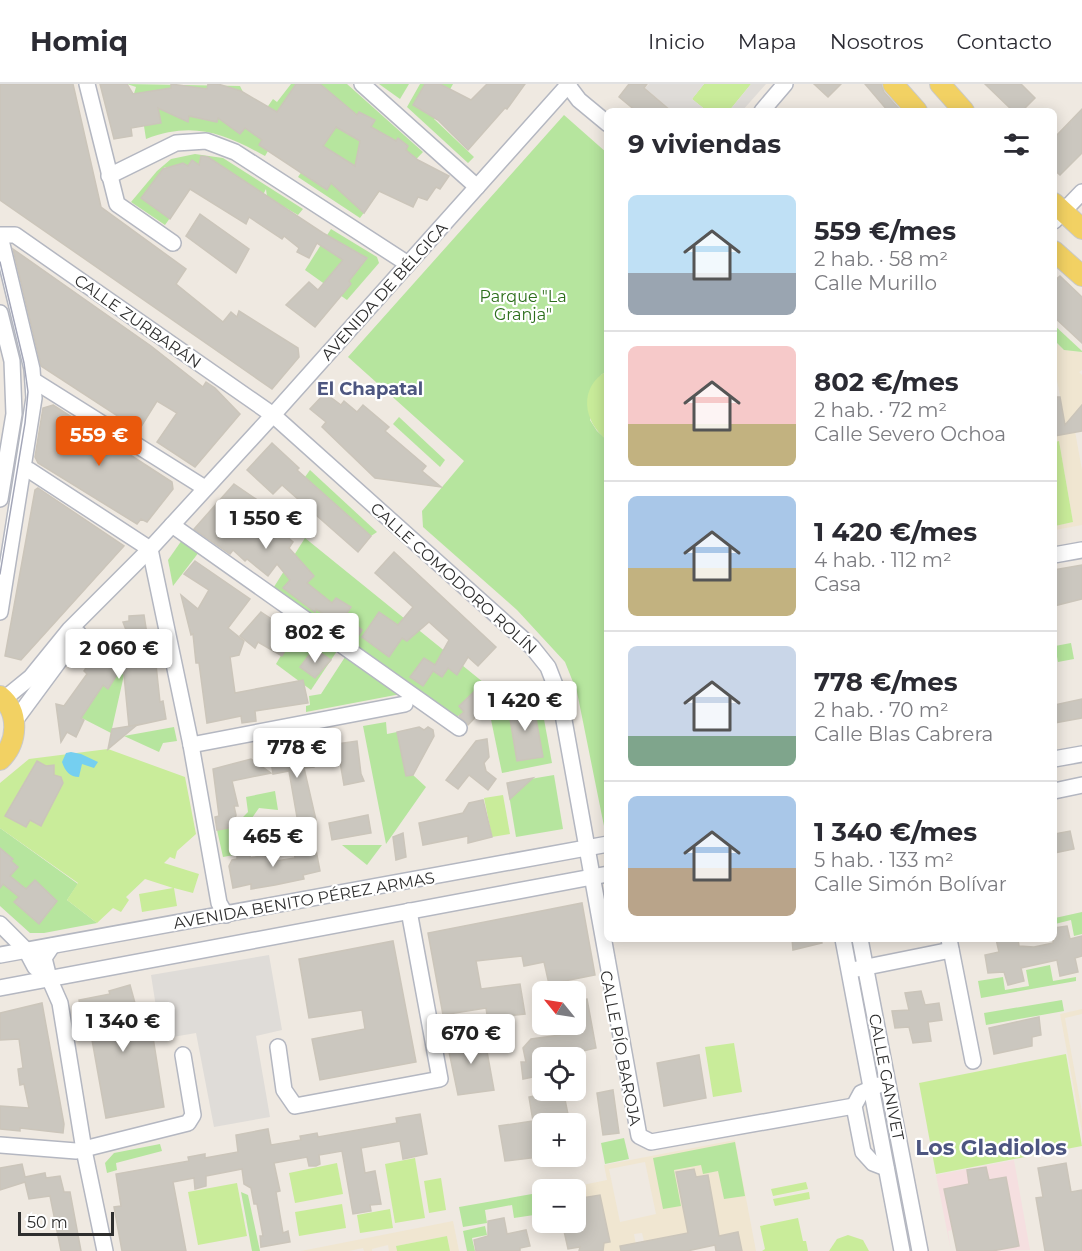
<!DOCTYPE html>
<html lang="es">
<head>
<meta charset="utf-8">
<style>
  :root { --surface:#fff; --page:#f2f2f3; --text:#2b2b33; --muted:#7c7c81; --line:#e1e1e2; --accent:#ea580c }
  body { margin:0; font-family:Montserrat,sans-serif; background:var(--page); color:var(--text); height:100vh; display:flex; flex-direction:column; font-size:22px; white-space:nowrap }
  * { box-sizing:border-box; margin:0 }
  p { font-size:20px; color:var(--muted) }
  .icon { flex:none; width:33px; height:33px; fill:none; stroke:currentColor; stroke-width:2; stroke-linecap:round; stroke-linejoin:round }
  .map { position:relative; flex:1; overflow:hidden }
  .details { position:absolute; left:604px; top:24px; width:453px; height:834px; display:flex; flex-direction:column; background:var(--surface); border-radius:9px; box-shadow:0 3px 15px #0003 }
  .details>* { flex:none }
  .needle { width:39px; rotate:300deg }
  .fabs { position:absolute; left:532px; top:897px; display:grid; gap:12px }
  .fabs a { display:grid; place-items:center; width:54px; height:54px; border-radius:9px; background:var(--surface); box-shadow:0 3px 15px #0003; font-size:30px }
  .scale { position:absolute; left:18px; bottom:15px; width:96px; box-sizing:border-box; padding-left:6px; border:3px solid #2e2e2e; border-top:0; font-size:16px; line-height:21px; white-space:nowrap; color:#2e2e2e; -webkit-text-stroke:4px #fff; paint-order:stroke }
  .price { position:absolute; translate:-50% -51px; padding:0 14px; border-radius:6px; background:#fff; color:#222; font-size:20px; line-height:39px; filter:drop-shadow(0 2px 3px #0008) }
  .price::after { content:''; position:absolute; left:50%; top:36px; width:18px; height:14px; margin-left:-9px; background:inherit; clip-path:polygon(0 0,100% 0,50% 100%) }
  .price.selected { background:var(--accent); color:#fff }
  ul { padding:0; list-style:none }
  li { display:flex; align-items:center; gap:18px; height:150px; padding:0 24px }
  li+li { border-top:2px solid var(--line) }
  li span { display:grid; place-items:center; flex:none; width:168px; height:120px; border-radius:9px; color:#555 }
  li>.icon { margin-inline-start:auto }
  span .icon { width:72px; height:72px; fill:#fffc; stroke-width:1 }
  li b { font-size:26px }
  h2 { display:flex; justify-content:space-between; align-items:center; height:72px; padding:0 24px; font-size:26px }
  header { display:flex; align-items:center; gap:36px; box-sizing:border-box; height:84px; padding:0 30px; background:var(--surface); border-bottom:2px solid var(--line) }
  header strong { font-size:28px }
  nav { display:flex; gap:33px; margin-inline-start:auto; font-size:21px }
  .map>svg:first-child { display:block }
  .education { fill:#f0e6d1; fill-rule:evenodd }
  .medical { fill:#f5dfe0 }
  .green { fill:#b6e59e }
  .pitch { fill:#c9ec9a }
  .plaza { fill:#dfdcd8 }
  .water { fill:#75cff0 }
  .building { fill:#cbc7bf; stroke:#cbc5ba; stroke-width:1.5; fill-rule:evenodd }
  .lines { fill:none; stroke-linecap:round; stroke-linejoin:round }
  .minor-casing { stroke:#b4b7c1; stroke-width:18 }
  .major-casing { stroke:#c9c9c9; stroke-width:22 }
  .minor { stroke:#fff; stroke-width:15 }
  .major { stroke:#f2d163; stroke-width:20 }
  .tram { stroke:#a3a6b8; stroke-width:1.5 }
  .labels { text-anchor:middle; stroke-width:4.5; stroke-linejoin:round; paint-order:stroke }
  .street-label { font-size:16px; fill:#2e2e2e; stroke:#fff }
  .park-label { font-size:16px; fill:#2c6e1b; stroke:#fff }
  .neighbourhood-label { font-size:18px; font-weight:bold; fill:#4d5680; stroke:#fff }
  .district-label { font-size:22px; font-weight:bold; fill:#4d5680; stroke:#fff }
</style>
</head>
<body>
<header>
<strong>Homiq</strong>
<nav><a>Inicio</a><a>Mapa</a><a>Nosotros</a><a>Contacto</a></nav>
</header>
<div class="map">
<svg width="1082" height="1167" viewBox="0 0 1082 1167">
  <rect width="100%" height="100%" fill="#efe9e1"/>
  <!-- education -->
  <g class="education">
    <polygon points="1054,257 1064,266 1082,268 1082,286 1079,288 1082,291 1082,325 1073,336 1082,386 1082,441 1055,446 1055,442 1073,438 1059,357 1055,358 1055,352 1067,350 1055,285"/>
    <polygon points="1082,925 1082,930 1065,934 1082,1028 1082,1048 1060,930"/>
    <path d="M735 1056 756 1167H742L738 1148 719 1152 707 1091 696 1093 688 1149 644 1157 642 1149 634 1150 637 1167H601L598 1160 610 1158 600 1111 576 1115V1106H558L607 1096 604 1081ZM645 1078 656 1130 620 1138 609 1085Z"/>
    <polygon points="453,1137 459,1167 450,1167 447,1152 396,1162 397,1167 389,1167 388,1161 372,1165 372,1167 364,1167 363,1164 349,1167 301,1167"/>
  </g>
  <!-- medical -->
  <polygon class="medical" points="1014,1076 1030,1166 957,1167 953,1146 948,1147 951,1167 936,1091"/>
  <!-- green -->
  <g class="green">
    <path d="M127 0 240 2 243 8 227 40 240 50 250 36 262 56 259 61 268 67 265 72C223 49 193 37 146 55L139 10 133 13 136 3Z"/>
    <polygon points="291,0 347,0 423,68 386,107 382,104 360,134 298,93 322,57 266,25 273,15 277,18"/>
    <polygon points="379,0 409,0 400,15"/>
    <polygon points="420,0 453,0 434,35 474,73 468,79 407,23"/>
    <polygon points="564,31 607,69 607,287 601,291 590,336 597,347 607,356 607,741 604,742 577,608 565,578 517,526 423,443 422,427 464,377 348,273"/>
    <polygon points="195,70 223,74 303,125 298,131 267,113 266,105 263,111 206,87 192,76 188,82 171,89 165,83 141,114 170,134 165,141 131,118 157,87 171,75"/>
    <polygon points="331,145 377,173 379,179 347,216 305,186"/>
    <polygon points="1054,241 1082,267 1082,268 1064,266 1055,257"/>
    <polygon points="399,333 445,376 440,383 393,340"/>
    <polygon points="310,386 377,448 371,452 305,393"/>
    <polygon points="305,454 494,607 489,610 477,605 464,628 455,634 272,506"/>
    <polygon points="182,456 199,468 173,502 168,476"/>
    <polygon points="301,537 339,564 311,606 276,580"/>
    <polygon points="1071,559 1074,575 1058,578 1055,562"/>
    <polygon points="347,570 406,609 306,628 306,622 310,621 309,612 321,610"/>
    <polygon points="109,581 124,591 111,649 74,630 91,618 103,601 108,605 115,593 110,590"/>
    <polygon points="539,608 552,679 502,689 488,621 491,617"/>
    <polygon points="386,638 387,650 397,648 406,692 413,691 426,703 386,760 363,642"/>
    <polygon points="174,643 177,657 163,659 159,668 124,652"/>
    <polygon points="554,691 563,745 516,753 507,699"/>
    <polygon points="275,707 278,726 259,724 234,759 240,763 234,771 223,773 217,746 233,743 248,728 246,713"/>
    <polygon points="0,744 78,800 67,816 97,839 44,849 30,849 0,822"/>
    <polygon points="342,761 382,761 367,781"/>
    <polygon points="1082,828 1082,850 1074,852 1071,836 1055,840 1055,834"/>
    <polygon points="1050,881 1053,897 1076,893 1076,897 981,914 978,897 1003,893 1005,906 1029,902 1026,886"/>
    <polygon points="1062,916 1064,927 986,941 984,929"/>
    <polygon points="624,1054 629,1075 605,1080 601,1059"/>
    <polygon points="735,1058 745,1112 724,1115 718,1087 703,1090 701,1081 674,1086 681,1122 663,1125 653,1074"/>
    <polygon points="160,1060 162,1067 116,1079 117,1086 107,1089 105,1079 114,1069"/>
    <polygon points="241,1108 248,1111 260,1167 252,1167"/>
    <polygon points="543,1108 543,1118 532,1121 534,1131 514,1134 512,1121 485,1126 487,1139 463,1143 459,1123"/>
    <polygon points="485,1142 487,1151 472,1154 475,1167 467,1167 463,1147"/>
  </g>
  <!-- pitch -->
  <g class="pitch">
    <polygon points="704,0 751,0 729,27 707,27 692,15"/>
    <path d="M607 287V356C583 338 578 303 607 287Z"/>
    <polygon points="1059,357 1073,438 1055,442 1055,358"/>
    <polygon points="108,665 185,693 196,750 177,767 175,775 170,773 164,779 199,790 193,809 174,804 177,822 142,828 139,810 173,804 145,795 126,813 129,816 121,828 113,824 97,839 67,816 78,799 0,744 0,699 29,675"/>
    <polygon points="503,711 510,750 492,753 484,714"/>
    <polygon points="734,959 742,1008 713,1013 705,963"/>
    <polygon points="1066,970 1082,1062 936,1090 919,999"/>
    <polygon points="415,1074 425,1134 395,1139 385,1080"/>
    <polygon points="337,1079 343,1110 295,1119 289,1089"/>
    <polygon points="441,1094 446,1126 429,1129 424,1097"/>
    <polygon points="806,1098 808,1105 773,1112 771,1105"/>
    <polygon points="237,1099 247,1152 198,1161 188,1108"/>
    <polygon points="809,1108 810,1115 775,1122 773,1115"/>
    <polygon points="342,1120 346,1144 299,1152 295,1128"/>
    <polygon points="390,1125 393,1144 360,1149 357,1131"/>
    <polygon points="798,1134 803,1157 806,1157 808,1167 762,1167 765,1165 760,1142"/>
    <polygon points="848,1151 863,1156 869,1167 829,1167 837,1155"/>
    <polygon points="447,1152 450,1167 397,1167 396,1162"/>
  </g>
  <!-- plaza -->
  <g class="plaza">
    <polygon points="649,0 704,0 692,15 707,27 672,27 645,4"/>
    <polygon points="751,0 766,0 742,27 729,27"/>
    <polygon points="269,871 282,946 256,952 270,1033 214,1043 196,949 161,955 151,891"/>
  </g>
  <!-- water -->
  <path class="water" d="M71 668 81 670 98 678 94 684 82 680 79 693C70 693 65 687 62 678L66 669Z"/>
  <!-- building -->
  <g class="building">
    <polygon points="0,0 73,0 101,123 186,185 176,200 223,238 231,228 237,233 239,227 298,264 299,273 272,305 0,116"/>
    <path d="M100 0H127L133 10 171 4V0L207 5 208 0H218L241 7 277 28 296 0H320L357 31 359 28 375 36 371 43 396 57 398 54 408 62 406 66 418 76 449 92 440 105 436 103 427 116 418 113 413 123 379 107 364 129 331 99 327 106 259 61 262 56 245 44 240 50 218 34 217 38 189 32 188 38 158 24 161 39 131 44 132 52 114 55ZM336 43 360 57 355 82 323 62Z"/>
    <polygon points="425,0 440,0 471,16 487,0 525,0 507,25 505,24 468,66 438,36 413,21"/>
    <polygon points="629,0 647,0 644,4 671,27 636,27 619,13"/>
    <polygon points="814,0 841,0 828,13"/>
    <polygon points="865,0 881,0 884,8 901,27 888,27"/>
    <polygon points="985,0 1021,0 1035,14 1022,27 1013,27"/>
    <polygon points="1082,25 1082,69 1060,91 1054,86 1054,54"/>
    <polygon points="201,72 208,73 323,149 367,174 349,197 351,200 315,243 286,221 309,198 318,206 343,176 317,159 309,174 297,168 299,164 284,152 282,155 249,133 246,140 190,105 170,135 141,114 163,85 183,79 188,82 192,76 199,81"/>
    <polygon points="200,130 249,165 236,189 186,152"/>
    <polygon points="13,165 151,262 203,303 206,298 215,304 240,330 195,383 157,358 177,329 157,317 139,346 41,282"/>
    <polygon points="1060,192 1082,213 1082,259 1054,233 1054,197"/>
    <polygon points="325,309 341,321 344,317 357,328 363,321 389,343 385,347 426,382 422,387 441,403 375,394 322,343 326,338 310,325"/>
    <polygon points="1054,313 1060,313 1065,341 1082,321 1082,347 1054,352"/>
    <polygon points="53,321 172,398 173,405 147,438 141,435 137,440 38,379 35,373 43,324"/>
    <polygon points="272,359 299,384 297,386 371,452 358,468 282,401 273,410 247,386"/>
    <polygon points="234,400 266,422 256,436 280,455 284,450 293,458 289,464 314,492 307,499 332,519 336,514 351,523 345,532 362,546 358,552 316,525 315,528 283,504 290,496 277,480 268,492 247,475 245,477 233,466 230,470 194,445"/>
    <polygon points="38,404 124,462 21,576 5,572 35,406"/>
    <polygon points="394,468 496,563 478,582 468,573 457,591 448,584 442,593 433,587 423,602 410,593 424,574 435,581 449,556 429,538 407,557 402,554 389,573 362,553 379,528 398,541 413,523 375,489"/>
    <polygon points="195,477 250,515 228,544 244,557 239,571 230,573 235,609 303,596 308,619 255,627 256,637 242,639 241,632 207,639 199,579 196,579 193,550 191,551 181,511 198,525 209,506 184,490"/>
    <polygon points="1082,481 1082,515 1054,522 1054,486"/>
    <polygon points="261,528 294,550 282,572 258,558 255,564 240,552"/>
    <polygon points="144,531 149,563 154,562 160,618 163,617 166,635 129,643 123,581 108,605 103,601 81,634 84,636 76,653 67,648 61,658 56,620 64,622 87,590 84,587 109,550 134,567 123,538 129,537 129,532"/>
    <polygon points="318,567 331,576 315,594 300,583 309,571 313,574"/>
    <polygon points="481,601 493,615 468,641 459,632 464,628 459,622"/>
    <polygon points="1082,615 1082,634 1054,639 1054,621"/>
    <polygon points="533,618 543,673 517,677 508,623"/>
    <polygon points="137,641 108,665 112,645"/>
    <polygon points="419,643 424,646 428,643 433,646 434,652 413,691 406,692 397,648"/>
    <polygon points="487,655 489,673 484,679 486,687 496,695 488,706 469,691 458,705 446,696 476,657"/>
    <polygon points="357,657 361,690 364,697 344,701 337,660"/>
    <polygon points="311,663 314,683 304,684 316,736 298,739 289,687 273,690 270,671"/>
    <polygon points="251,675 271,689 232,697 238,722 234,722 236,731 233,743 217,746 215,733 219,732 213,685"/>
    <polygon points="37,677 46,682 54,681 54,691 61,693 63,699 41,742 30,736 26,743 5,732"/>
    <polygon points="533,694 510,715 507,699"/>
    <polygon points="483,716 492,753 468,759 468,752 423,761 419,739 463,729 469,719"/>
    <polygon points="368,731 371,749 332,756 329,739"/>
    <polygon points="1070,747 1074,765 1054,769 1054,750"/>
    <polygon points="403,749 406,773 396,776 393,753"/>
    <polygon points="305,760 316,766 320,787 303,791 304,795 275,801 251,805 251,800 233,804 229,782 232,776 237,775 237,772 250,770 250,774 274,770 276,777 295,774 293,762"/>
    <polygon points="0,764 13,775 11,777 18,783 10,792 26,805 35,796 57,817 39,840 14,818 19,813 3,800 0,804"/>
    <polygon points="582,819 595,891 549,900 544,878 524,882 522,872 476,877 481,905 520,900 525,930 506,932 509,947 490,950 486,924 443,931 428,849"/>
    <polygon points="1067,842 1070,855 1082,852 1082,872 1075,874 1078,888 1060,892 1057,876 1021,884 1024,897 1008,901 1004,888 988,889 985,871 999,868 996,855 1018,855 1019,862 1034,863 1053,859 1054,844"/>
    <polygon points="792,855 821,855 822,859 793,866"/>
    <polygon points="393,857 416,978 320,996 312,955 365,945 362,926 309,934 299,875"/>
    <polygon points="130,901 138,930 149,928 164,1023 106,1034 89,939 84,940 79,916 110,910 109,907"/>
    <polygon points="921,907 925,921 939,919 942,936 928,938 931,957 913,959 909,943 895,944 892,927 909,926 905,909"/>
    <polygon points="587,915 596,964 570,970 570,974 543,974 543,991 523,995 521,978 526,978 523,964 531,955 560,951 558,940 576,940 576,917"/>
    <polygon points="42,919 64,1040 63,1049 20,1044 20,1047 0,1045 0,1022 29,1024 24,1000 20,1001 18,985 23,984 19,955 0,956 0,929"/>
    <polygon points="1039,933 1041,951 1032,953 1032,962 994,970 989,944"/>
    <polygon points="484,951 494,1006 458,1011 447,958"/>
    <polygon points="699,971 706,1014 664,1022 657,979"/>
    <polygon points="563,1006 570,1040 543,1040 543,1060 538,1061 535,1051 538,1073 505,1077 499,1042 533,1037 529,1013"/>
    <polygon points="613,1006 619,1049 603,1051 597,1009"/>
    <polygon points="420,1030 427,1070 403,1075 400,1057 361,1064 365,1089 375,1087 381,1120 370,1121 371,1127 353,1130 342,1067 319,1071 320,1080 316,1082 309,1082 307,1073 274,1079 280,1107 276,1108 283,1149 288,1147 290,1158 261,1163 260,1152 263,1152 257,1120 254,1120 251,1104 244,1100 242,1085 206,1092 206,1102 195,1105 194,1094 173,1098 186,1167 122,1167 114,1123 121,1122 116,1090 189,1077 188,1073 205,1070 205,1074 238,1068 236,1051 268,1045 271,1061 301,1056 300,1052 317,1049 318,1053 397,1039 396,1034"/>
    <polygon points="1066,1079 1071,1108 1082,1106 1082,1167 1045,1167 1036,1114 1043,1113 1038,1084"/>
    <polygon points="22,1080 25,1093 45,1089 46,1094 60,1092 64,1108 70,1108 81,1167 61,1167 50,1112 29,1115 25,1098 0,1106 0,1084"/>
    <polygon points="986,1083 989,1096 1006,1093 1019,1162 992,1167 957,1167 944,1105 969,1100 967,1086"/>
    <polygon points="694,1085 696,1093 708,1091 719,1152 738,1148 742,1167 716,1167 715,1161 687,1167 621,1167 620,1162 688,1149 676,1088"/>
    <polygon points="600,1111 610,1158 604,1159 603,1167 579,1167 580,1163 568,1165 562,1138 576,1138 576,1115"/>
    <polygon points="504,1134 507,1150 526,1146 530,1162 520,1164 520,1167 476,1167 474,1156 488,1152 488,1137"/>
  </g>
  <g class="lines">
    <!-- minor casing -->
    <g class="minor-casing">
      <g id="minor">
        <polyline points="87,0 117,120 173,159"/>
        <polyline points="362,0 477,103"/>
        <polyline points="567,0 579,16 608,40"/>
        <polyline points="762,27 785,0"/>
        <polyline points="109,92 176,59 206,57 235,68 408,180"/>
        <polyline points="1054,137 1082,108"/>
        <polyline points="0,151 15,151 273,331 532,563 548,583 560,614 639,1052 651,1058 854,1022"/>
        <polyline points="0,152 32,285 34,314 0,528"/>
        <polyline points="0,229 12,277 14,330 0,415"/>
        <polyline points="33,296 205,404"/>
        <polyline points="24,385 29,386 150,465 191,661 219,819 226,831"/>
        <polyline points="172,441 459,644"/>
        <polyline points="1054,471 1082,466"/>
        <polyline points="4,615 31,593 70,545 150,465 273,331 569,0"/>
        <polyline points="14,638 79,550"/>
        <polyline points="191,661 405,620"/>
        <polyline points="1054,675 1082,670"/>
        <polyline points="1054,707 1082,701"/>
        <polyline points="0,840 26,866 35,883 49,894"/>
        <polyline points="843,855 902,1167"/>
        <polyline points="860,855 920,1167"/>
        <polyline points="949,855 973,977"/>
        <polyline points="52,862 44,874 49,894 60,919 84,1066 105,1167"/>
        <polyline points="0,871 608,760"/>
        <polyline points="857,885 951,866"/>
        <polyline points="0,904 608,790"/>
        <polyline points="278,963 284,1006 295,1022 440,995 409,827"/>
        <polyline points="879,1001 861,1009 854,1022 863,1068 873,1079 886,1084"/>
        <polyline points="0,1061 76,1067 188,1039 193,1031 183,971"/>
      </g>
    </g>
    <!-- major casing -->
    <g class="major-casing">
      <g id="major">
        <polyline points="893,0 917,27"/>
        <polyline points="940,0 964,27"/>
        <polyline points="1054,119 1082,145"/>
        <polyline points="1054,167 1082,192"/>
        <path d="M0 612C20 628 18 659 0 676"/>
      </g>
    </g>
    <!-- minor -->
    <use href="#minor" class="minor"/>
    <!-- major -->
    <use href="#major" class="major"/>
    <!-- tram -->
    <polyline class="tram" points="0,178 24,279 28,308 25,339 0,490"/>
  </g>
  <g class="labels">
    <!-- street labels -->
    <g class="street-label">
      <text transform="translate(384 207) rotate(-48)" y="6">AVENIDA DE BÉLGICA</text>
      <text transform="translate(138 237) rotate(35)" y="6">CALLE ZURBARÁN</text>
      <text transform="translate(454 494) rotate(42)" y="6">CALLE COMODORO ROLÍN</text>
      <text transform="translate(304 816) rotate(-10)" y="6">AVENIDA BENITO PÉREZ ARMAS</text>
      <text transform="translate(621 964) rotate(79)" y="6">CALLE PÍO BAROJA</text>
      <text transform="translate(887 993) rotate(79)" y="6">CALLE GANIVET</text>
    </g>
    <!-- park labels -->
    <g class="park-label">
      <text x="523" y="218">Parque "La<tspan x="523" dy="18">Granja"</tspan></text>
    </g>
    <!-- neighbourhood labels -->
    <g class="neighbourhood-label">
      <text x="370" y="311">El Chapatal</text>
    </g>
    <!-- district labels -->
    <g class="district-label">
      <text x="991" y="1071">Los Gladiolos</text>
    </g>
  </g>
</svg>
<div class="fabs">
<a><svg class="needle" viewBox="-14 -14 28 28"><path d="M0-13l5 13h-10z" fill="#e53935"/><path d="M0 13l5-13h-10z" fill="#7c7c81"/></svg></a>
<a><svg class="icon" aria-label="locate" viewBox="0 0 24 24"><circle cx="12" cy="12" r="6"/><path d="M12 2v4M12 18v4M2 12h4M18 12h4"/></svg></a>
<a>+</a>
<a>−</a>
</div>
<div class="scale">50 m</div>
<b class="price selected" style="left:99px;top:383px">559 €</b>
<b class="price" style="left:266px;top:466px">1 550 €</b>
<b class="price" style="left:315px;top:580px">802 €</b>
<b class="price" style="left:119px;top:596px">2 060 €</b>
<b class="price" style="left:525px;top:648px">1 420 €</b>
<b class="price" style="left:297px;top:695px">778 €</b>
<b class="price" style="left:273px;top:784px">465 €</b>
<b class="price" style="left:123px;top:969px">1 340 €</b>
<b class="price" style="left:471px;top:981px">670 €</b>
<section class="details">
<h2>9 viviendas<svg class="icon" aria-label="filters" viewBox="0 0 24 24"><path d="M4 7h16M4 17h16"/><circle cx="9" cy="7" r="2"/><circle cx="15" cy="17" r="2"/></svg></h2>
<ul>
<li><span style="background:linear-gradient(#bfe0f5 65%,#9aa5b1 0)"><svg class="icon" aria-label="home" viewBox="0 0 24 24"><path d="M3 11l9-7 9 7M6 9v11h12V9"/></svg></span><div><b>559 €/mes</b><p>2 hab. · 58 m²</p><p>Calle Murillo</p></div></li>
<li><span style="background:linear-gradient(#f6c9c9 65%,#c2b280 0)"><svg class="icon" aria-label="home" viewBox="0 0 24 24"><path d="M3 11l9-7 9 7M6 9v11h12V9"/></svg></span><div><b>802 €/mes</b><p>2 hab. · 72 m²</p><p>Calle Severo Ochoa</p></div></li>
<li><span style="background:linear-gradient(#a9c7e8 60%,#c2b280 0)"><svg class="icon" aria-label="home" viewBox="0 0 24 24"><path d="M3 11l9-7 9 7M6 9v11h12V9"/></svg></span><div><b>1 420 €/mes</b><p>4 hab. · 112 m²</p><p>Casa</p></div></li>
<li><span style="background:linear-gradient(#c9d6e8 75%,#7fa58c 0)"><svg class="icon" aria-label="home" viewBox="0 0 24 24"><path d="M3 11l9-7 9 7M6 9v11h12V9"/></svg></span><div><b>778 €/mes</b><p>2 hab. · 70 m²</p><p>Calle Blas Cabrera</p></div></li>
<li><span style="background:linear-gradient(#a9c7e8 60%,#b9a48a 0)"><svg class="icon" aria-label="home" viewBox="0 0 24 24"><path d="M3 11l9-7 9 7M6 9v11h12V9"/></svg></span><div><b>1 340 €/mes</b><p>5 hab. · 133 m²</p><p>Calle Simón Bolívar</p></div></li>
</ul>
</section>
</div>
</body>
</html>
